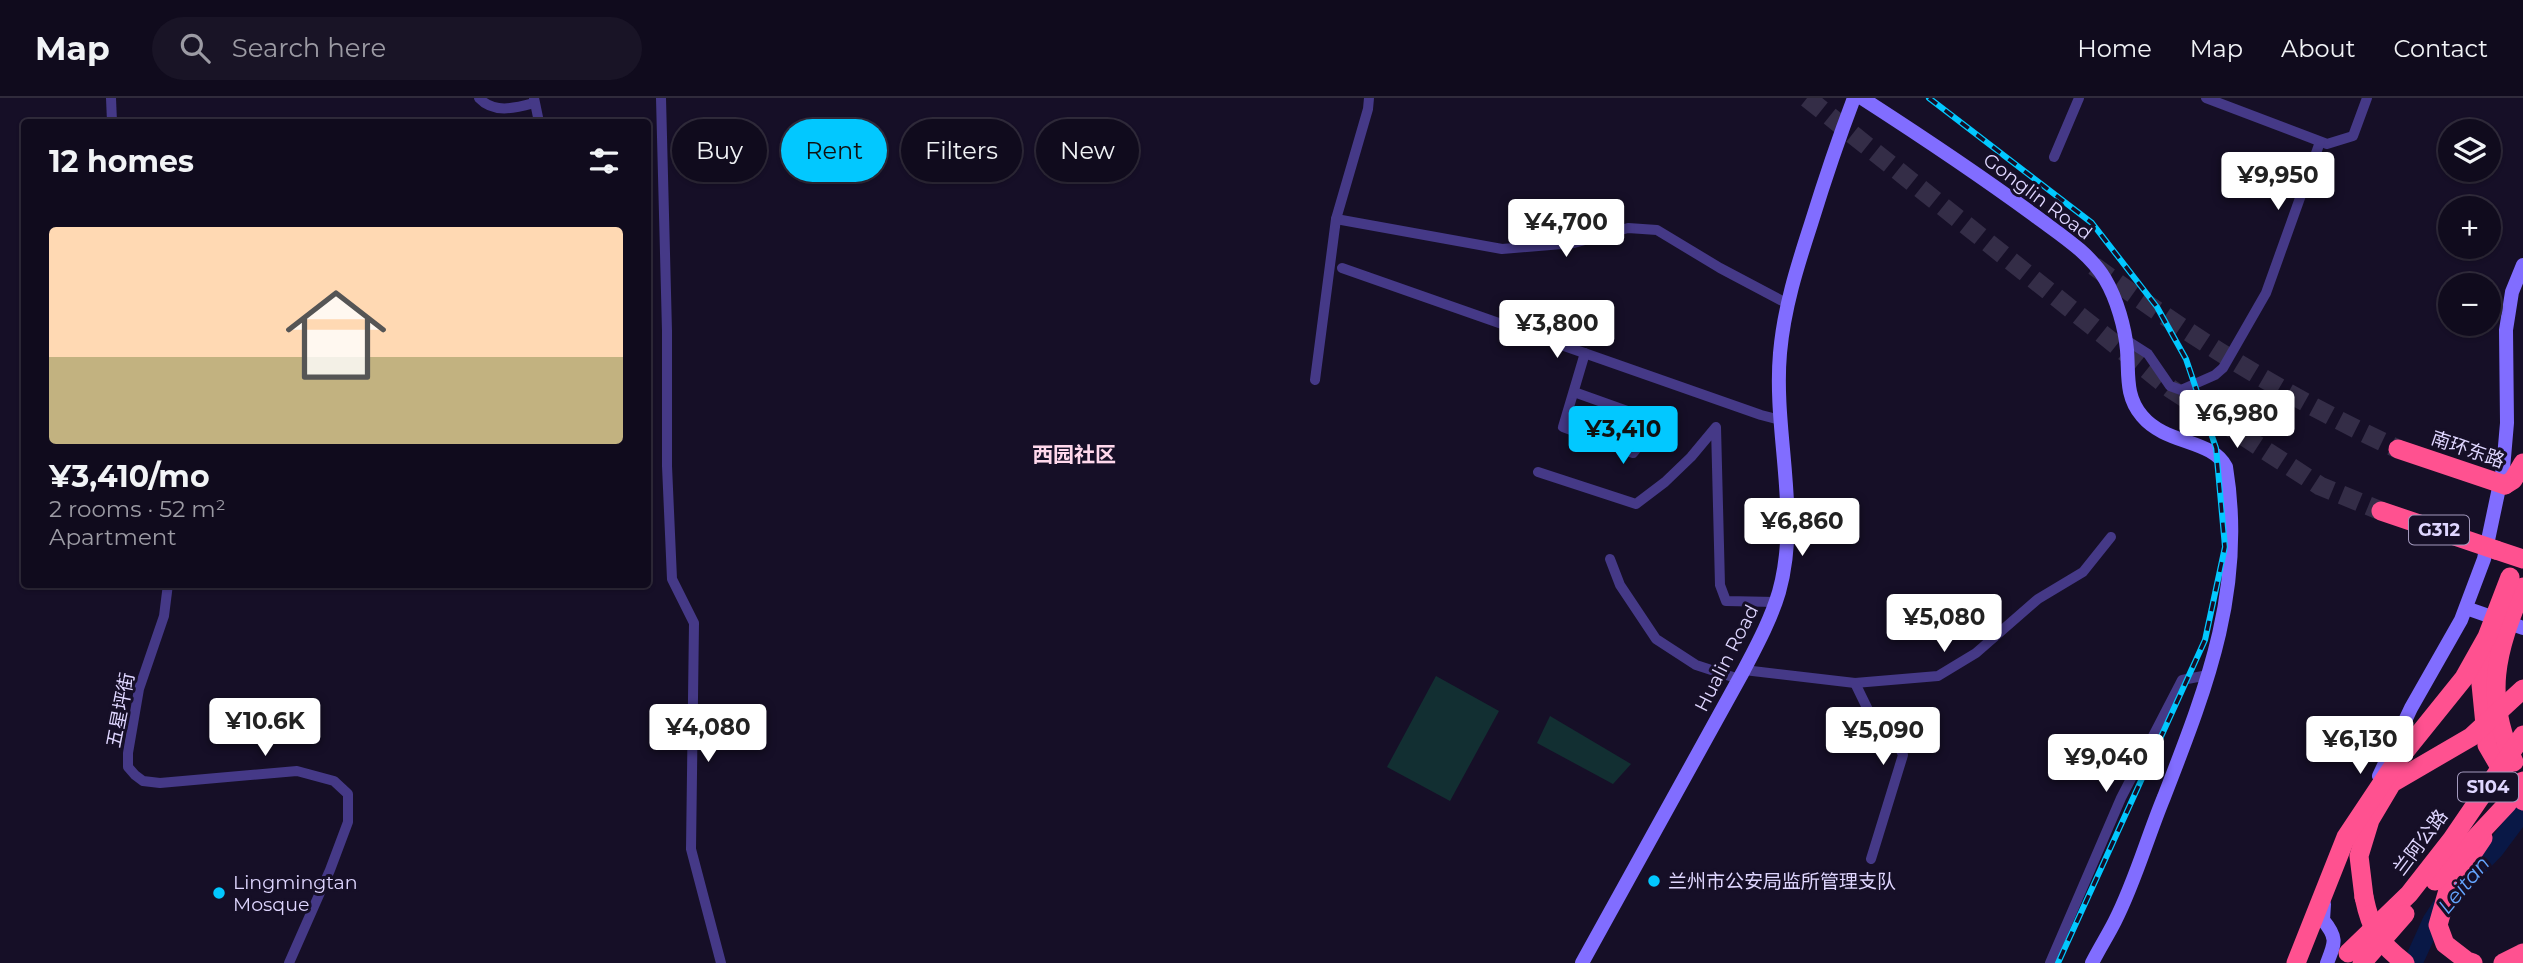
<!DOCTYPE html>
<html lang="en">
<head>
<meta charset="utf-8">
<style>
  :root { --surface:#100b1d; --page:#191426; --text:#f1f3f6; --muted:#9c9ba4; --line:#302b3b; --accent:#02c8ff }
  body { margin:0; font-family:Montserrat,"Noto Sans SC",sans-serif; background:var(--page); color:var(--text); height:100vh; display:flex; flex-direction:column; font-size:26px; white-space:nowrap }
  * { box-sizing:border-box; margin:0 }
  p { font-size:23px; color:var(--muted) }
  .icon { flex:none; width:38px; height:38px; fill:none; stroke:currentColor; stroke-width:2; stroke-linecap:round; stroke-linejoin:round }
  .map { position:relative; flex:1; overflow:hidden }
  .panel { position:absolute; left:21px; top:21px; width:630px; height:469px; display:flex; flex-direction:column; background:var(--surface); border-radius:7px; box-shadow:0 2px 5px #0004,0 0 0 2px var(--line) }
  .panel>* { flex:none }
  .top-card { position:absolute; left:672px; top:21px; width:665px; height:63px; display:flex; gap:14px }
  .tools { position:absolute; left:2438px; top:21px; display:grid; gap:14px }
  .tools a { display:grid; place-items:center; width:63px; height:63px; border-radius:50%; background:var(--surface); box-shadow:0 2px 5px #0004,0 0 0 2px var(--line); font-size:35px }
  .price { position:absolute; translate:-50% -60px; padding:0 16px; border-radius:7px; background:#fff; color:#222; font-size:23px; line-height:46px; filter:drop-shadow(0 2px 4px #0008) }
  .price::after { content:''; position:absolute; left:50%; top:42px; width:21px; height:16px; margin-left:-10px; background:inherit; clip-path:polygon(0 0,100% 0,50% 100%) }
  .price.on { background:var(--accent); color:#111 }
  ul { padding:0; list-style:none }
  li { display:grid; align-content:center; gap:14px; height:371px; padding:0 28px }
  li+li { border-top:2px solid var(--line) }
  li span { display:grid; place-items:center; height:217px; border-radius:7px; color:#555 }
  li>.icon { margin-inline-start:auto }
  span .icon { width:126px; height:126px; fill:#fffc; stroke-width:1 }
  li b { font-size:30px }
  h2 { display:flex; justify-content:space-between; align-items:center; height:84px; padding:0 28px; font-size:30px }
  .chip { padding:0 24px; border-radius:32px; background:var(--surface); box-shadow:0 2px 5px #0004,0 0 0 2px var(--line); font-size:24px; line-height:63px }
  .chip.on { background:var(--accent); color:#111 }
  header { display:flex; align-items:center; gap:42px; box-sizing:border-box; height:98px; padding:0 35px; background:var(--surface); border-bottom:2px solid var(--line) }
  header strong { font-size:33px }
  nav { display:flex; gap:38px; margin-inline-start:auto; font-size:24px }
  .search { width:490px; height:63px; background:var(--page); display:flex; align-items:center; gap:18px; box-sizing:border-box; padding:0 24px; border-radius:38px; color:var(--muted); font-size:26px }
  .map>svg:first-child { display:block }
  .green { fill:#122f32 }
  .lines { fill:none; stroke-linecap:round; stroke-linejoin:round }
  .river { stroke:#091846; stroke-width:19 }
  .highway-tunnel { stroke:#342d47; stroke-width:19; stroke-dasharray:19 10; stroke-linecap:butt }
  .street { stroke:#453987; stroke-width:10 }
  .secondary { stroke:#816dff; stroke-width:14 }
  .highway { stroke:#ff5190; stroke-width:19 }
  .rail-casing { stroke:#02c8ff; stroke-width:6 }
  .rail { stroke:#160f27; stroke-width:3.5; stroke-dasharray:10; stroke-linecap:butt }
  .highway-bridge { stroke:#ff5190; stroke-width:19 }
  .poi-dot { fill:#02c8ff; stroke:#160f27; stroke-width:2.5 }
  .labels { text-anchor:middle; stroke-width:6; stroke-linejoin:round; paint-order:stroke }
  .shield { fill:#160f27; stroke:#a39abe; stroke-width:2 }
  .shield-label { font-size:18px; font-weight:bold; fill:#dfd6ff }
  .street-label { font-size:19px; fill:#dfd6ff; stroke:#160f27 }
  .poi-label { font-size:19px; fill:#dfd6ff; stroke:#160f27; text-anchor:start }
  .neighbourhood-label { font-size:21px; font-weight:bold; fill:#ffd8ec; stroke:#160f27 }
  .water-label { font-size:21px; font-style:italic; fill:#64a5ff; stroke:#160f27 }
</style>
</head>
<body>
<header>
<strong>Map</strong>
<div class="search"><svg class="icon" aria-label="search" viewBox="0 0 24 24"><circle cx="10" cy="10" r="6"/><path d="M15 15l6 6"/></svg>Search here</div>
<nav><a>Home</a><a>Map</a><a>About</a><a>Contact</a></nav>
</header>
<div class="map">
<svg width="2523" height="865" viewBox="0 0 2523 865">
  <rect width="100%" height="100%" fill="#160f27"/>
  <!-- green -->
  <g class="green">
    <polygon points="1436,578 1499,613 1450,703 1387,669"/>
    <polygon points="1550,618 1631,666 1613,686 1537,645"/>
  </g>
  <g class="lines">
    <!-- river -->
    <polyline class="river" points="2413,865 2432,823 2445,803 2494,752 2523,713"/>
    <!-- highway-tunnel -->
    <g class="highway-tunnel">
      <polyline points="1807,0 2171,291 2320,388 2381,413"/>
      <path d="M2094 168C2189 238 2291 302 2398 351"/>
    </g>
    <!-- street -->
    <g class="street">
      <polyline points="111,0 112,24"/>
      <path d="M479 0C494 16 515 10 534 5"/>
      <polyline points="534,0 539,24"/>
      <polyline points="661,0 667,233 667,368 672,481 694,525 691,751 721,865"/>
      <polyline points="2206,0 2327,46 2353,38 2367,0"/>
      <polyline points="2054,59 2079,0"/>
      <polyline points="1336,121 1502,151 1574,145 1628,130 1657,132 1720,170 1788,206"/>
      <polyline points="1342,170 1761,317 1780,322"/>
      <polyline points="2126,242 2148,256 2170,288 2181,292 2215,277 2223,270 2266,195 2320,44"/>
      <polyline points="1315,282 1336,121 1368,11 1369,0"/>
      <polyline points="1574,294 1658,324 1633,355 1563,329 1585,255"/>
      <polyline points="1538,374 1636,406 1665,384 1691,359 1716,329 1720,487 1726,503 1775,504"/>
      <polyline points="1610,461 1620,487 1656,541 1696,567 1739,581"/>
      <polyline points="168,486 164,518 139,591 128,655 128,669 135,677 143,683 160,685 297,673 334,683 348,696 348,724 330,772 289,865"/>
      <polyline points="1744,572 1855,585 1938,578 1976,555 2038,501 2083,474 2111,439"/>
      <polyline points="1855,585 1871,618 1897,644 1903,657 1871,761"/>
      <polyline points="2050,865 2121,700 2182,582 2208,577"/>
    </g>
    <!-- secondary -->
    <g class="secondary">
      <path d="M1862 0C1921 38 1978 76 2034 117 2059 136 2089 154 2105 181 2117 201 2125 230 2127 252 2129 277 2125 298 2142 318 2166 347 2212 341 2226 369 2246 490 2207 588 2164 699 2147 740 2135 784 2115 823 2108 837 2099 851 2092 865"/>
      <polyline points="2466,510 2523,530"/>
      <polyline points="2379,678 2411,610 2461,522 2484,461 2503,371 2507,325 2506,232 2512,194 2523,167"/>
      <path d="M2324 806 2323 822C2338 840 2335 845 2327 865"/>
      <path d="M1582 865 1744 572C1757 547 1771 521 1779 494 1801 416 1773 334 1780 255 1784 210 1797 169 1811 126 1824 84 1838 42 1854 0"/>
    </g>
    <!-- highway -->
    <g class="highway">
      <polyline points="2505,387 2513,382 2523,365"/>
      <polyline points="2496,452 2523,461"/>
      <polyline points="2486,543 2480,576 2487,647 2509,685 2523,703"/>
      <path d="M2364 799C2371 832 2378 844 2405 865"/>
      <polyline points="2473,865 2467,863 2445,846 2438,827 2448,792 2483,740"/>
      <polyline points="2503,865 2523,855"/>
    </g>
    <!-- rail casing -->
    <g class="rail-casing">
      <polyline id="rail" points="1929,0 2092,125 2157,209 2186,261 2216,350 2225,449 2205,542 2058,865"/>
    </g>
    <!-- rail -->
    <use href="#rail" class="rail"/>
    <!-- highway-bridge -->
    <g class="highway-bridge">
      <polyline points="2398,351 2505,387"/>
      <polyline points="2381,413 2496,452"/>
      <path d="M2514 664C2483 598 2496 554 2523 489"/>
      <polyline points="2435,783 2507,706 2523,683"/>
      <polyline points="2364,799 2359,758 2370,722 2392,685 2471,639 2523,591"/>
      <polyline points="2348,855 2409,796 2452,741 2523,637"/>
      <polyline points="2296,865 2346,739 2394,667 2464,580 2487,539 2510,479"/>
      <polyline points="2362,865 2405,816"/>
    </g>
  </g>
  <!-- markers -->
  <g class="poi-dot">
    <circle cx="1654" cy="783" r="7"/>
    <circle cx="219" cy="795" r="7"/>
  </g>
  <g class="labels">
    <!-- shield labels -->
    <g class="shield">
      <rect x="2409" y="417.5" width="60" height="29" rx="5"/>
      <rect x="2458" y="674.5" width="60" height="29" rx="5"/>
    </g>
    <g class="shield-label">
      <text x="2439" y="438">G312</text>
      <text x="2488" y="695">S104</text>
    </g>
    <!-- street labels -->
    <g class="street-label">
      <text transform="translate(2038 98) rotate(37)" y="7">Gonglin Road</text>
      <text transform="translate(2468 351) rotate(19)" y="7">南环东路</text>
      <text transform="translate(1726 560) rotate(-63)" y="7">Hualin Road</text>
      <text transform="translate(120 612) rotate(-79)" y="7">五星坪街</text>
      <text transform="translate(2420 744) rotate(-53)" y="7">兰阿公路</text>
    </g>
    <!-- poi labels -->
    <g class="poi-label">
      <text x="1668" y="790">兰州市公安局监所管理支队</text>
      <text x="233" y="791">Lingmingtan<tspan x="233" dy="22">Mosque</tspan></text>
    </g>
    <!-- neighbourhood labels -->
    <g class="neighbourhood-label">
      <text x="1074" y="364">西园社区</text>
    </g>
    <!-- water labels -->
    <g class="water-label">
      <text transform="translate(2464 787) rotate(-50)" y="7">Leitan</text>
    </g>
  </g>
</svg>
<div class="tools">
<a><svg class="icon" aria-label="layers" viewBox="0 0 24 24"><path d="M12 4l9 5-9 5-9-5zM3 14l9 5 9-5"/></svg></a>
<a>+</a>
<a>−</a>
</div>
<b class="price" style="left:2278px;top:114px">¥9,950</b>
<b class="price" style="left:1566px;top:161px">¥4,700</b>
<b class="price" style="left:1557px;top:262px">¥3,800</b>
<b class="price" style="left:2237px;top:352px">¥6,980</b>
<b class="price on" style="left:1623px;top:368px">¥3,410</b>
<b class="price" style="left:1802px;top:460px">¥6,860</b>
<b class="price" style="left:1944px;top:556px">¥5,080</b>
<b class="price" style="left:265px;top:660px">¥10.6K</b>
<b class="price" style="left:708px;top:666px">¥4,080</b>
<b class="price" style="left:1883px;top:669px">¥5,090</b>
<b class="price" style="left:2360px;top:678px">¥6,130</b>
<b class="price" style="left:2106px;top:696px">¥9,040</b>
<div class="top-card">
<a class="chip">Buy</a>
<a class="chip on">Rent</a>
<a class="chip">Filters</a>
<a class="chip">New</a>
</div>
<section class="panel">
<h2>12 homes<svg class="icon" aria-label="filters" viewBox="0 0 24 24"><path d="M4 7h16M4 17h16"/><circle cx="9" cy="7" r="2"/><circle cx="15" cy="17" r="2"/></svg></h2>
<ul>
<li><span style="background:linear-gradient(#ffd9b3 60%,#c2b280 0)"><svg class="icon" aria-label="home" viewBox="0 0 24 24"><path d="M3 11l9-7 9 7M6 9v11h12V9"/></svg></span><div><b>¥3,410/mo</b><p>2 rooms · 52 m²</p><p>Apartment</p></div></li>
</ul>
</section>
</div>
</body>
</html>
